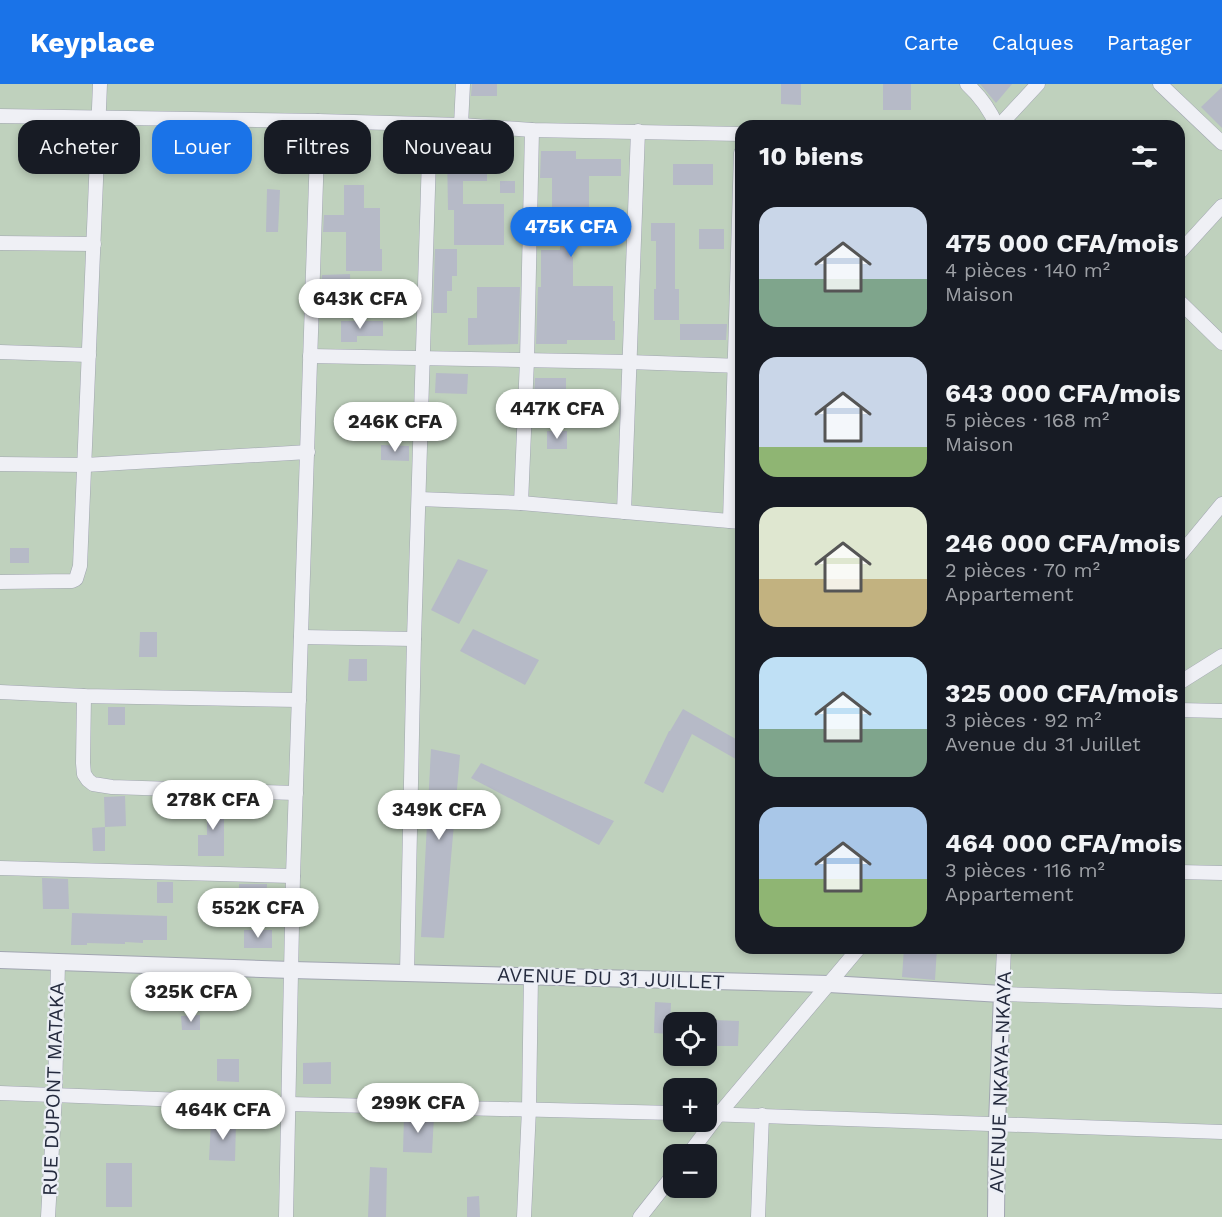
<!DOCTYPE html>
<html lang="fr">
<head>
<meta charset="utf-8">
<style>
  :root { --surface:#171b24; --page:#242831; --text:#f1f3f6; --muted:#9ea1a6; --accent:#1a73e8 }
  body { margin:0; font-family:"Work Sans",sans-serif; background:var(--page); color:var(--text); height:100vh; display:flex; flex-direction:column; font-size:22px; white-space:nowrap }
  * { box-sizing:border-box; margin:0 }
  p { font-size:20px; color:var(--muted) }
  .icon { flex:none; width:33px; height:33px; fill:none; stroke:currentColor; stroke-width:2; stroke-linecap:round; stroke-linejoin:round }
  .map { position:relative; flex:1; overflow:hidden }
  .sheet { position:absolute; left:735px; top:36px; width:450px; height:834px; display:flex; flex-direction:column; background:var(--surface); border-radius:18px; box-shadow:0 3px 9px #0003 }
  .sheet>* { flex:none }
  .top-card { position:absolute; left:18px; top:36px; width:570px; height:54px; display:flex; gap:12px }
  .fabs { position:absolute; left:663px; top:928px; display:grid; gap:12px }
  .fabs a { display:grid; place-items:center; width:54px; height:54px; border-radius:12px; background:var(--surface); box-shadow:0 3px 9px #0003; font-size:30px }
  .price { position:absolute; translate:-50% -51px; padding:0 14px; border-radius:21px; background:#fff; color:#222; font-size:20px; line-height:39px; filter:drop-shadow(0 2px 3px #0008) }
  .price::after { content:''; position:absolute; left:50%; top:36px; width:18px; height:14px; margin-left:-9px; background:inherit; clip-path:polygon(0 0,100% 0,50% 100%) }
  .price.current { background:var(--accent); color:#fff }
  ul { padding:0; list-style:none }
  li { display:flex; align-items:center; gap:18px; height:150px; padding:0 24px }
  li span { display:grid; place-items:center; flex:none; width:168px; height:120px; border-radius:18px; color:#555 }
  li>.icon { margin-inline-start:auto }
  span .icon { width:72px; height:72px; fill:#fffc; stroke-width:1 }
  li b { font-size:26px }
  h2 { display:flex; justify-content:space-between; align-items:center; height:72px; padding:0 24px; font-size:26px }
  .pill { padding:0 21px; border-radius:18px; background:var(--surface); box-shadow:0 3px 9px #0003; font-size:21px; line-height:54px }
  .pill.current { background:var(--accent); color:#fff }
  header { display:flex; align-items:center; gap:36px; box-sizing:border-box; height:84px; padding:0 30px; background:var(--accent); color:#fff }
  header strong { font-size:28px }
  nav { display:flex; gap:33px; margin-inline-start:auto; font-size:21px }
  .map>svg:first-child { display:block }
  .green { fill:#bfd1bd; fill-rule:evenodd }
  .building { fill:#b6bac7 }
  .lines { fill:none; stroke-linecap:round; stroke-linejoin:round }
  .minor-casing { stroke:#a1a5b1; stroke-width:15 }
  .tertiary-casing { stroke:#a1a5b1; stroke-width:18 }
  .minor { stroke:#eff0f5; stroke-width:14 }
  .tertiary { stroke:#eff0f5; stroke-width:16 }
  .labels { text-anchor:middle; stroke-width:4.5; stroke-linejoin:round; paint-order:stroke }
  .street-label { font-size:20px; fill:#252b3e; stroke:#ebeef5 }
</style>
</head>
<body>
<header>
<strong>Keyplace</strong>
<nav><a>Carte</a><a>Calques</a><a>Partager</a></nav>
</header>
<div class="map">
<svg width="1222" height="1133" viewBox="0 0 1222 1133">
  <rect width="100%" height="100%" fill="#dcdfe7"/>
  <!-- green -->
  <path class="green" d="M0 0H1222V1133H0ZM741 42H1179V864H741ZM674 939H706V972H674ZM674 1005H706V1038H674ZM674 1071H706V1104H674Z"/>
  <!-- building -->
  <g class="building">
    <polygon points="472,0 497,0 497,12 471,12"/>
    <polygon points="781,0 801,0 801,21 781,20"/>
    <rect x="883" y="0" width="28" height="26"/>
    <polygon points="980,0 1012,0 996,19"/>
    <polygon points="1222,3 1222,44 1201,23"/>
    <polygon points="447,67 468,67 468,77 487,77 487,97 463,97 463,120 504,120 504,161 454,161 454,126 448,126"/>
    <polygon points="541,67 576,67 576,75 621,75 621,92 589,92 589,124 572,124 572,173 573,173 573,202 613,202 613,237 615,237 615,256 567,256 567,260 536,260 538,203 541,203 541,166 560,166 560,140 552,140 552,94 540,94"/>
    <rect x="326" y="74" width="19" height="16"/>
    <rect x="673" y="80" width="40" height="21"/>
    <rect x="500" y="97" width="15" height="12"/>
    <polygon points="344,101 364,101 364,124 380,124 380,165 382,165 382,187 346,187 346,148 323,148 324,131 344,131"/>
    <polygon points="267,105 280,106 278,148 266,148"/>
    <polygon points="651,139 675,139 675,205 679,205 679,236 654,236 654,205 656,205 656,157 651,157"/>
    <rect x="699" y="145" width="25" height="20"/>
    <polygon points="435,165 457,165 457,192 452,192 452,207 447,207 447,229 433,229"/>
    <polygon points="350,190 351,225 324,225 324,205 321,205 322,191"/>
    <polygon points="477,203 520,203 518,260 468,261 468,234 477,234"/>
    <polygon points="341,237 383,237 383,252 357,252 357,258 341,258"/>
    <polygon points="680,240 727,240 726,256 680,256"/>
    <polygon points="436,289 468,290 467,310 435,309"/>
    <polygon points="535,294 566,294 566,313 534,313"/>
    <rect x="547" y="347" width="20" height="18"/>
    <polygon points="381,361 409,362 409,377 381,376"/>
    <rect x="10" y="464" width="19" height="15"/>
    <polygon points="458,475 488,486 459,540 431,526"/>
    <polygon points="473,545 539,576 525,601 460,567"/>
    <polygon points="140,548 157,548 157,573 139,573"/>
    <polygon points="349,575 367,575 367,597 348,597"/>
    <rect x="108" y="623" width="17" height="18"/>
    <polygon points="683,625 741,658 741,678 692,650 663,709 644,699 669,647 670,647"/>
    <polygon points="431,665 460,671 444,854 421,853"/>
    <polygon points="481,679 614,737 599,761 471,694"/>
    <polygon points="125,712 126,742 105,743 104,713"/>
    <polygon points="207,715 224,716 224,772 198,772 198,751 207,751"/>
    <polygon points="105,743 105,767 93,767 92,744"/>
    <polygon points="42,794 68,795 69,825 43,825"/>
    <rect x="157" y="798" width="16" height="21"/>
    <polygon points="239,800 267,800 266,815 239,815"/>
    <polygon points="72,829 167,832 167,856 143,856 143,859 125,858 125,860 87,859 87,861 71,861"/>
    <rect x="244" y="846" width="28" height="18"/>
    <polygon points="904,864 937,864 935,896 902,893"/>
    <polygon points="655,918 671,919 670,950 654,949"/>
    <polygon points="200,931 200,946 182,946 181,932"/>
    <polygon points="712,936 739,937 738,962 712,962"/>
    <polygon points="217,975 239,975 239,998 217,997"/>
    <polygon points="331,978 331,1000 303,1000 303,979"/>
    <polygon points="404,1032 434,1032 432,1069 403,1068"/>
    <polygon points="211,1037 236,1038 235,1077 209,1076"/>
    <rect x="106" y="1079" width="26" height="44"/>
    <polygon points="370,1083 387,1084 386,1133 368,1133"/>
    <polygon points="479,1112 480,1133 467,1133 467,1113"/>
  </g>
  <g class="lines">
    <!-- minor casing -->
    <g class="minor-casing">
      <g id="minor">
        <path d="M967 0C980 12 990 26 997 42"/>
        <polyline points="1160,0 1222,59"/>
        <polyline points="0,32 318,37 461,41 532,46 741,50"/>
        <polyline points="461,41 463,0"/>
        <polyline points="999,42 1038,0"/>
        <polyline points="0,159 94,160"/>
        <polyline points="1179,169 1222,122"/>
        <polyline points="1179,217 1222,259"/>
        <polyline points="0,268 89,271"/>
        <polyline points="310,272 629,278 741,282"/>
        <polyline points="0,380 85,381 308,368"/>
        <polyline points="419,415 521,419 741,438"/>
        <polyline points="521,419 527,276 532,46"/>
        <polyline points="624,428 638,47"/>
        <polyline points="730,437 741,69"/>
        <polyline points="1179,472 1222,420"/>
        <polyline points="0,498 72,497 76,495 80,482 100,0"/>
        <polyline points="301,553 414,555"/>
        <polyline points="1179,599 1222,572"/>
        <polyline points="0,608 84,612 299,616"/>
        <polyline points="84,612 83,679 84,690 88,696 93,700 112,703 296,709"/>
        <polyline points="1179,626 1222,627"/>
        <polyline points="0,784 293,792"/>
        <polyline points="1179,788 1222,789"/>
        <polyline points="1004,864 1002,910 1222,917"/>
        <polyline points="407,889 414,555 430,41"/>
        <polyline points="0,1009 289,1020 674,1029"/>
        <polyline points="706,1030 1222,1048"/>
        <polyline points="688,1071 719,1030 859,864"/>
        <polyline points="48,1133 55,1011 58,878"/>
        <polyline points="286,1133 293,792 318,37"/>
        <polyline points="524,1133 529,1025 531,892"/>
        <polyline points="640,1133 674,1090"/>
        <polyline points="758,1133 762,1031"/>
      </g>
    </g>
    <!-- tertiary casing -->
    <g class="tertiary-casing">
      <polyline id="tertiary" points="0,876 292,886 829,900 1002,910 997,1040 996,1133"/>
    </g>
    <!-- minor -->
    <use href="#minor" class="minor"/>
    <!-- tertiary -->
    <use href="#tertiary" class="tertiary"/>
  </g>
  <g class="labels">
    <!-- street labels -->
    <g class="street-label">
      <text transform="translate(611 894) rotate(2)" y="7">AVENUE DU 31 JUILLET</text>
      <text transform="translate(1000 998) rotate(-88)" y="7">AVENUE NKAYA-NKAYA</text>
      <text transform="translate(53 1005) rotate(-88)" y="7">RUE DUPONT MATAKA</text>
    </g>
  </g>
</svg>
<div class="fabs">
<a><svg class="icon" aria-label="locate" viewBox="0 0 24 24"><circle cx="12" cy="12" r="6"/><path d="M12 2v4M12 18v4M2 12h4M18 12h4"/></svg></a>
<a>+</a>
<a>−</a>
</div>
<b class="price current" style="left:571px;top:174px">475K CFA</b>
<b class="price" style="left:360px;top:246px">643K CFA</b>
<b class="price" style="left:557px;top:356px">447K CFA</b>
<b class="price" style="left:395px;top:369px">246K CFA</b>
<b class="price" style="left:213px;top:747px">278K CFA</b>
<b class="price" style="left:439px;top:757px">349K CFA</b>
<b class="price" style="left:258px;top:855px">552K CFA</b>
<b class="price" style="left:191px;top:939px">325K CFA</b>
<b class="price" style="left:418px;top:1050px">299K CFA</b>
<b class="price" style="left:223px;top:1057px">464K CFA</b>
<div class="top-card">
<a class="pill">Acheter</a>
<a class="pill current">Louer</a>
<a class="pill">Filtres</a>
<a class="pill">Nouveau</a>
</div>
<section class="sheet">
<h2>10 biens<svg class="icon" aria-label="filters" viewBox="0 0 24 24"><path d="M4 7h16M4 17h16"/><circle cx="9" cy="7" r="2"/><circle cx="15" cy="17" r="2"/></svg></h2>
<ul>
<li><span style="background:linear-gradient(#c9d6e8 60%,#7fa58c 0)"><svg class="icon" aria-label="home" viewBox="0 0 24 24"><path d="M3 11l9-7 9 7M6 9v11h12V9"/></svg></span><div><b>475 000 CFA/mois</b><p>4 pièces · 140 m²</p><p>Maison</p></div></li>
<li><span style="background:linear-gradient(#c9d6e8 75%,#8fb573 0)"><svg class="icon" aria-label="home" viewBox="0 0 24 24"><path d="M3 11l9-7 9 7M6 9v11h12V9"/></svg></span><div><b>643 000 CFA/mois</b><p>5 pièces · 168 m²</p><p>Maison</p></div></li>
<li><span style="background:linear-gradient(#dfe7d0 60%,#c2b280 0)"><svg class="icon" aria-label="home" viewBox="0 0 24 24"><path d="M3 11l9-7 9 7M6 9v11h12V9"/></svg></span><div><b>246 000 CFA/mois</b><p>2 pièces · 70 m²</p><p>Appartement</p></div></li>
<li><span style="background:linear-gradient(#bfe0f5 60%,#7fa58c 0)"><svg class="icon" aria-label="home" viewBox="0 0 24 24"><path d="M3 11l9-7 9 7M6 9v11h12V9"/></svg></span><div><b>325 000 CFA/mois</b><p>3 pièces · 92 m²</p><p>Avenue du 31 Juillet</p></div></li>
<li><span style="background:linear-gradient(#a9c7e8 60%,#8fb573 0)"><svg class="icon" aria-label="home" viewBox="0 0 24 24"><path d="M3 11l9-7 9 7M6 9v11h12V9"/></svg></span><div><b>464 000 CFA/mois</b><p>3 pièces · 116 m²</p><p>Appartement</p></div></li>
</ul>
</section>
</div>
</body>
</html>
